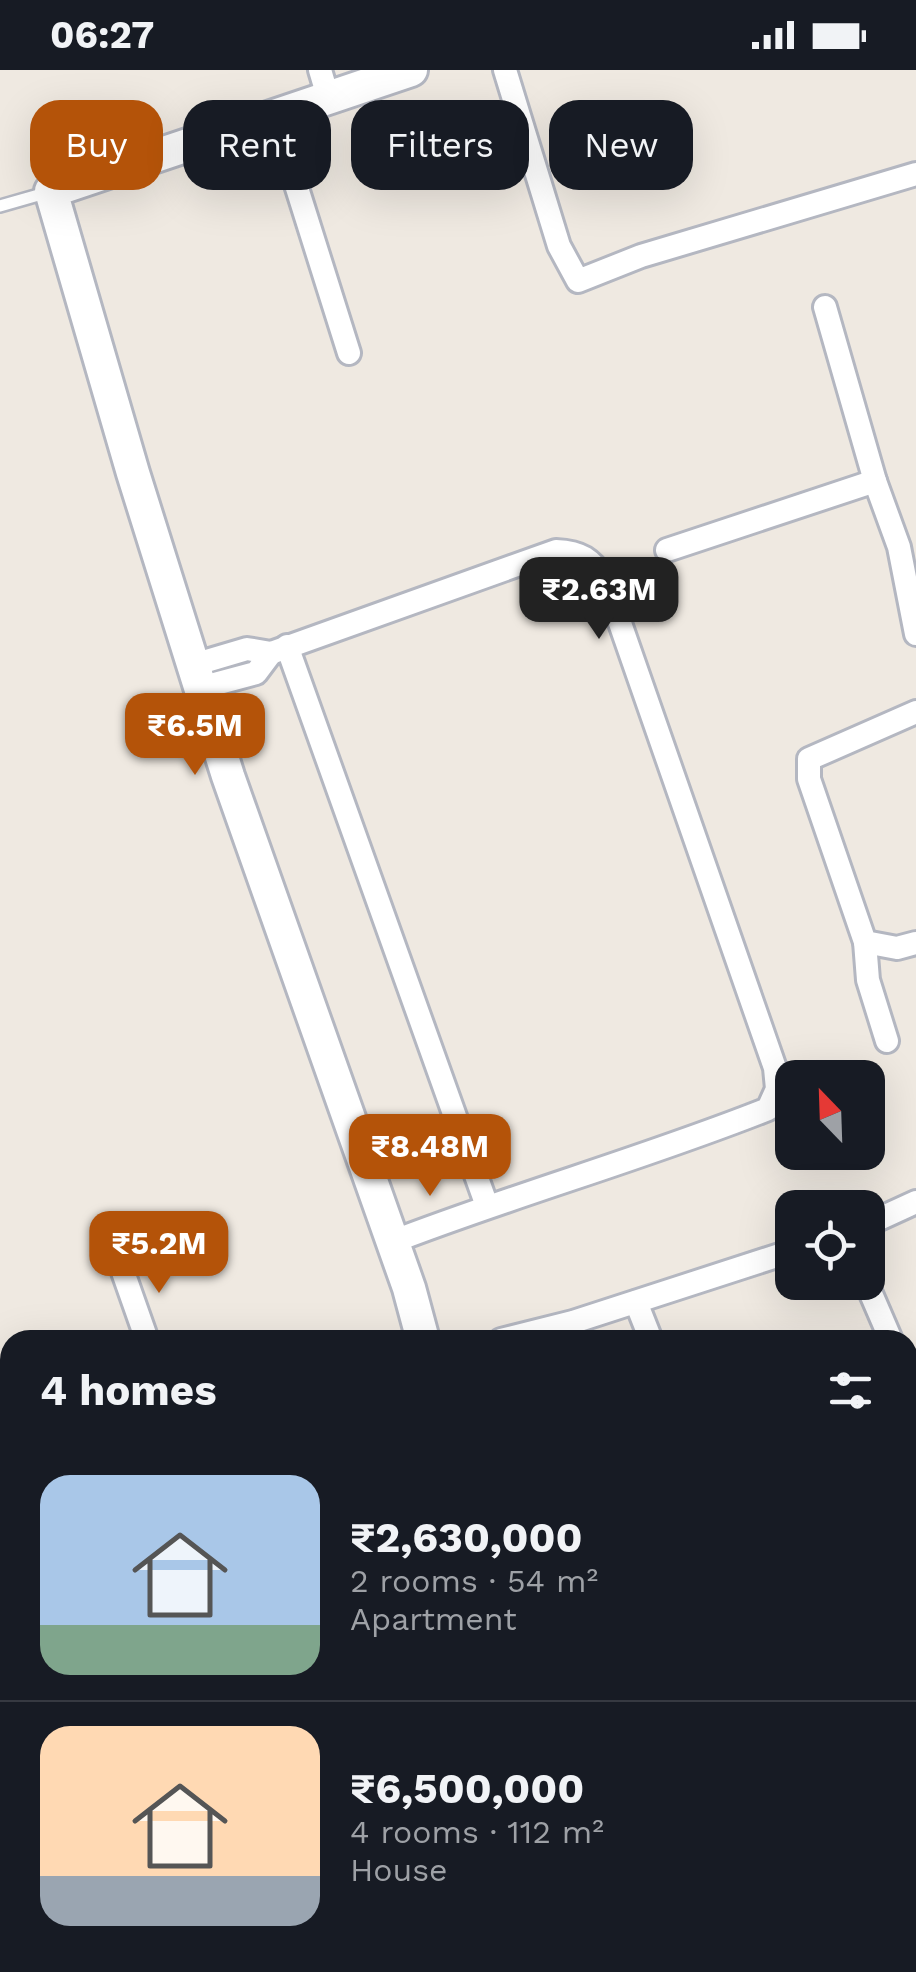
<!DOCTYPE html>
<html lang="en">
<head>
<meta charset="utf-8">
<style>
  :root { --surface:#171b24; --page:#20242c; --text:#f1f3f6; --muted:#9ea1a6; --line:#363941; --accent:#b45309 }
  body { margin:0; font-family:"Work Sans",sans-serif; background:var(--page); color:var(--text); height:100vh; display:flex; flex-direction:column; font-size:38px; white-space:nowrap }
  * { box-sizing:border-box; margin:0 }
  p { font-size:32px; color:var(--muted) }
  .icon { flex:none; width:55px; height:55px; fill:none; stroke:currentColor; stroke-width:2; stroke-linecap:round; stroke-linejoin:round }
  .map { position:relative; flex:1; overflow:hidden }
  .panel { position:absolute; left:0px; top:1260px; width:918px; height:642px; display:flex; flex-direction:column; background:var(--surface); border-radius:30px 30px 0 0; box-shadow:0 10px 40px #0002 }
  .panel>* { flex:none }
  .guide { position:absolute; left:30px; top:30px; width:858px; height:90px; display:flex; gap:20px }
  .needle { width:65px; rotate:337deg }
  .controls { position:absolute; left:775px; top:990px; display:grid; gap:20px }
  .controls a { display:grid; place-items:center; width:110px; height:110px; border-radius:20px; background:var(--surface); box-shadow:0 10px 40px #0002; font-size:50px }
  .price { position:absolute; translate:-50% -85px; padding:0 22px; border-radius:20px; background:var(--accent); color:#fff; font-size:32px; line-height:65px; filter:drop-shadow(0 2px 5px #0008) }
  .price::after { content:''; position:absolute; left:50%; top:60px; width:30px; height:22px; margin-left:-15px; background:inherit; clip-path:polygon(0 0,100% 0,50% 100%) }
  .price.selected { background:#222; color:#fff }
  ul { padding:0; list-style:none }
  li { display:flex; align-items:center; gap:30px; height:250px; padding:0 40px }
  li+li { border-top:2px solid var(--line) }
  li span { display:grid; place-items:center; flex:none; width:280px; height:200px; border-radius:30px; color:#555 }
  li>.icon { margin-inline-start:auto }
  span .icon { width:120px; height:120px; fill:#fffc; stroke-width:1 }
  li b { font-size:42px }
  h2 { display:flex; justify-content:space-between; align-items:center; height:120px; padding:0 40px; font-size:42px }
  .pill { padding:0 35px; border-radius:30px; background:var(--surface); box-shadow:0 10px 40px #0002; font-size:35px; line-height:90px }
  .pill.selected { background:var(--accent); color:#fff }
  .status { display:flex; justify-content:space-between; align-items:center; height:70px; padding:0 50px; background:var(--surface); direction:ltr }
  .status svg { height:28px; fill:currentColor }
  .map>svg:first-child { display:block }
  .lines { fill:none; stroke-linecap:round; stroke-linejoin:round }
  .lane-casing { stroke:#b4b7c1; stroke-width:16 }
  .street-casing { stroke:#b4b7c1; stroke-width:28 }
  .secondary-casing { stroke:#b4b7c1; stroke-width:38 }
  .lane { stroke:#fff; stroke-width:11 }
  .street { stroke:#fff; stroke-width:22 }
  .secondary { stroke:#fff; stroke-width:32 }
  .rail { stroke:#a3a6b8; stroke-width:8 }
</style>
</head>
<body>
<div class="status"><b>06:27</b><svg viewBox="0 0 49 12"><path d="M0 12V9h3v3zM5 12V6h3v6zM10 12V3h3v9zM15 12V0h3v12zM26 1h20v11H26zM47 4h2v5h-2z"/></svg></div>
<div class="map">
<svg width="916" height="1902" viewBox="0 0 916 1902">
  <rect width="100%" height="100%" fill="#efe9e1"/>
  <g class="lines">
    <!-- lane casing -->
    <g class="lane-casing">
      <polyline id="lane" points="0,136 49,122"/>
    </g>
    <!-- street casing -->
    <g class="street-casing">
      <g id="street">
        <polyline points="320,0 328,27"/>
        <polyline points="505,0 559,176 578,211 641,186 916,104"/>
        <polyline points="274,45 349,283"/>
        <polyline points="825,237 875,411 899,477 916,564"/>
        <polyline points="667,480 875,411"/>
        <polyline points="287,576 487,1136"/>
        <path d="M193 595 247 579 271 583 556 481C581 482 591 489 605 510L775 998 777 1019 768 1039C645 1088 516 1124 392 1172"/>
        <polyline points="200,618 256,603 271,583"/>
        <polyline points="916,642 809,689 809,709 865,872 897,878 916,873"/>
        <polyline points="865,872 868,910 887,971"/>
        <polyline points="868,1154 916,1132"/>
        <polyline points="122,1199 147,1270"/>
        <polyline points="866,1212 891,1270"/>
        <polyline points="636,1232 651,1270"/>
        <polyline points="501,1270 573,1252 792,1181"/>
        <polyline points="908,1310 916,1330"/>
        <polyline points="908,1456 916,1454"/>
        <polyline points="382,1892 386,1902"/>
      </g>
    </g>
    <!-- secondary casing -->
    <g class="secondary-casing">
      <g id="secondary">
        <polyline points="411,0 51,121 133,403 228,706 409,1218 423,1270"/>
        <polyline points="0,1701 10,1731"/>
        <polyline points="0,1841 10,1874"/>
        <polyline points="63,1892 66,1902"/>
        <polyline points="598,1892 601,1902"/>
      </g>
    </g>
    <!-- lane -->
    <use href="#lane" class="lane"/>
    <!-- street -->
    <use href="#street" class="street"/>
    <!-- secondary -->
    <use href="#secondary" class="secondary"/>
    <!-- rail -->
    <g class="rail">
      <polyline points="0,1325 10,1352"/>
      <polyline points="0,1390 10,1418"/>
      <polyline points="180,1892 184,1902"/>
      <polyline points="204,1892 208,1902"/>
    </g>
  </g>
</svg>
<div class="controls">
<a><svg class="needle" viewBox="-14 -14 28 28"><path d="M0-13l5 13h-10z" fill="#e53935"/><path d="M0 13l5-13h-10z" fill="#9ea1a6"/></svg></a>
<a><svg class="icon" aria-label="locate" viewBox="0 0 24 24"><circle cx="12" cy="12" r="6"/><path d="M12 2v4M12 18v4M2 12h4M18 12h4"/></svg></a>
</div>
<b class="price selected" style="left:599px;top:572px">₹2.63M</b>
<b class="price" style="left:195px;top:708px">₹6.5M</b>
<b class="price" style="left:430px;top:1129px">₹8.48M</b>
<b class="price" style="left:159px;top:1226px">₹5.2M</b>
<div class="guide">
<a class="pill selected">Buy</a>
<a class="pill">Rent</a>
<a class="pill">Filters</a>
<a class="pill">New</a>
</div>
<section class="panel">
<h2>4 homes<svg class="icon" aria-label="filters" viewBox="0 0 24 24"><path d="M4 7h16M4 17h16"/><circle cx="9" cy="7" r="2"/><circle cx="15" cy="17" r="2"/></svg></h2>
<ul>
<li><span style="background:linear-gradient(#a9c7e8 75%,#7fa58c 0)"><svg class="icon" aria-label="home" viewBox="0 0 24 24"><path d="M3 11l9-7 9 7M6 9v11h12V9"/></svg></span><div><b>₹2,630,000</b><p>2 rooms · 54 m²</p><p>Apartment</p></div></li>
<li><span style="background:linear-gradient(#ffd9b3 75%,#9aa5b1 0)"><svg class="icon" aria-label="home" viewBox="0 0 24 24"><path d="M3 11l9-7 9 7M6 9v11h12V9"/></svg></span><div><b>₹6,500,000</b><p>4 rooms · 112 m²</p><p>House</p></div></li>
</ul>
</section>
</div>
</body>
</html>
